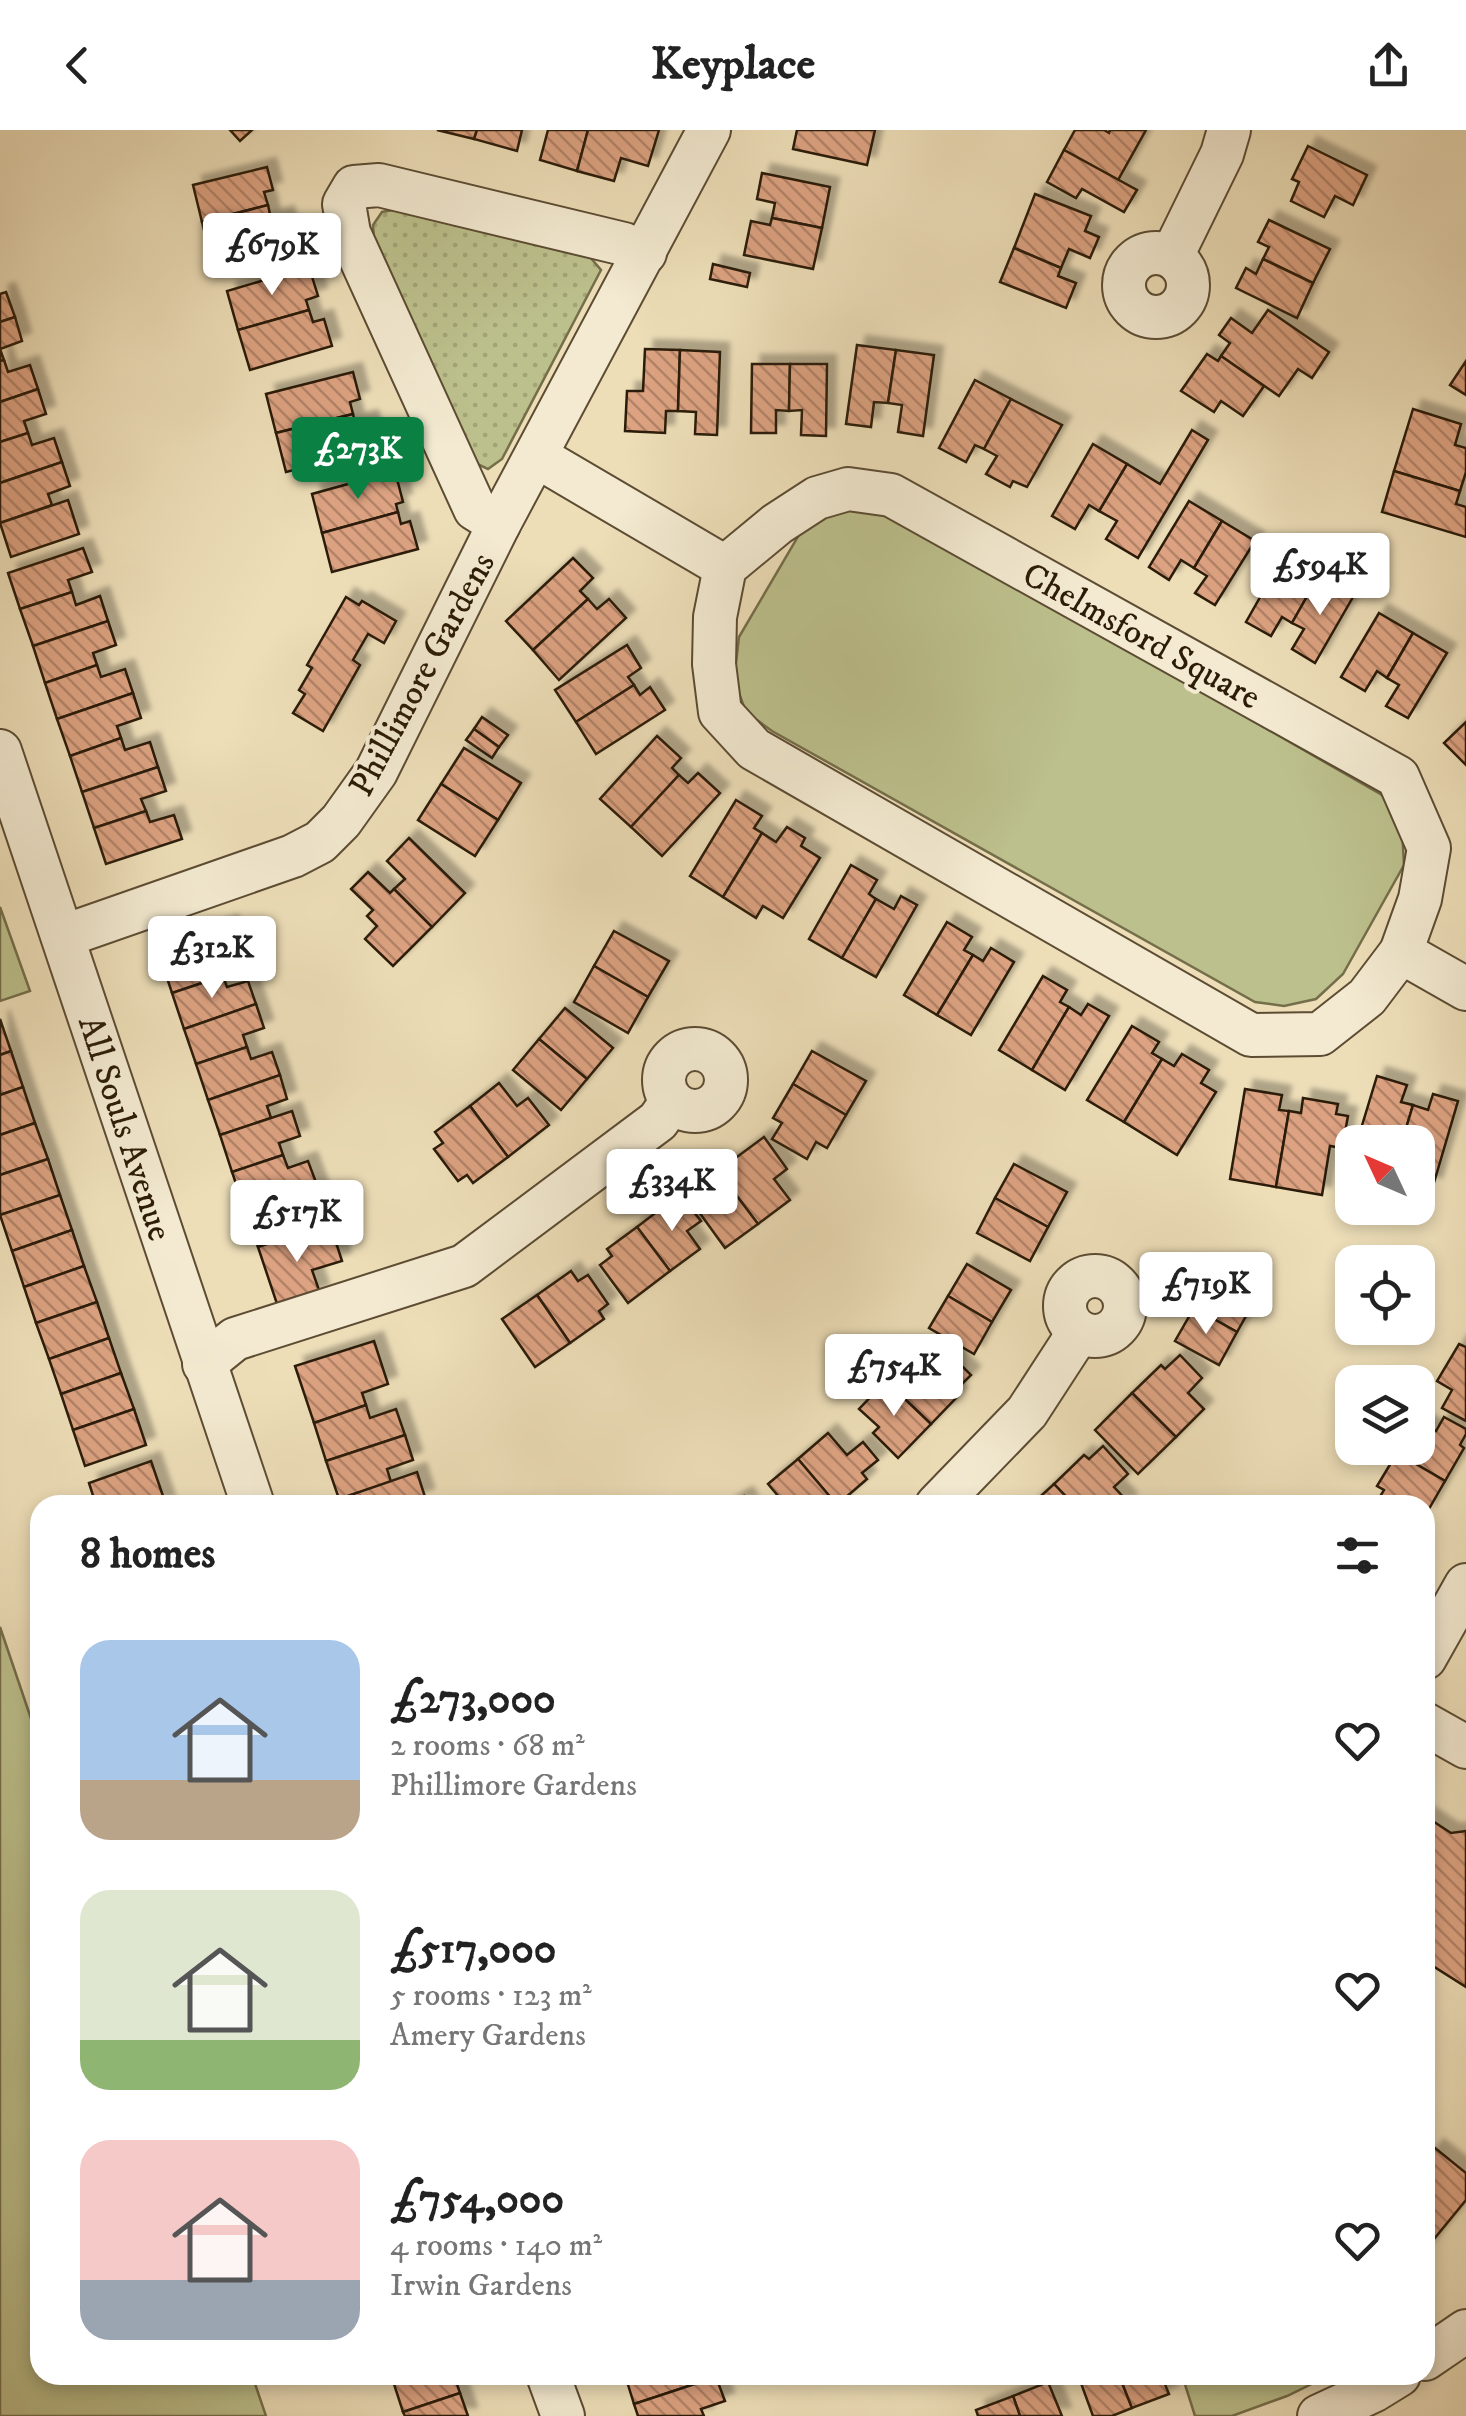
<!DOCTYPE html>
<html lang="en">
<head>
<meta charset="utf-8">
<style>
  :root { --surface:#fff; --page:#f2f2f2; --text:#222; --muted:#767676; --accent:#0b8043 }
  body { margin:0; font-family:"IM FELL DW Pica",serif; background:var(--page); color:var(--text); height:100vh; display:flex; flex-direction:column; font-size:38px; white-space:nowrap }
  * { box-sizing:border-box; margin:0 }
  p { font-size:32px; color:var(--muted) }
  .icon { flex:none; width:55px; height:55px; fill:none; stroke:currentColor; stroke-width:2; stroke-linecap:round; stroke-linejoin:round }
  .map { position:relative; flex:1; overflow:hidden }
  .side { position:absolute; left:30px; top:1365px; width:1405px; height:890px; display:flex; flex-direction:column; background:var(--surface); border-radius:30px; box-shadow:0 5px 15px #0003 }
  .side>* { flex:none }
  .needle { width:65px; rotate:314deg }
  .controls { position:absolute; left:1335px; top:995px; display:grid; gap:20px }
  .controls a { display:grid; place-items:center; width:100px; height:100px; border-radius:20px; background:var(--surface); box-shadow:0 5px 15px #0003; font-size:50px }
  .price { position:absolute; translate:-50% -85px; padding:0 22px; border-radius:10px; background:#fff; color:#222; font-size:32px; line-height:65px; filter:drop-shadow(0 2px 5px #0008) }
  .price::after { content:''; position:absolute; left:50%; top:60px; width:30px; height:22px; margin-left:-15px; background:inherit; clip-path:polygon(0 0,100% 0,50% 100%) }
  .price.selected { background:var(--accent); color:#fff }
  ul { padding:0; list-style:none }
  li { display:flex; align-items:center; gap:30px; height:250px; padding:0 50px }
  li span { display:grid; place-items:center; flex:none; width:280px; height:200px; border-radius:30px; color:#555 }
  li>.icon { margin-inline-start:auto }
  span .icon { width:120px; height:120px; fill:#fffc; stroke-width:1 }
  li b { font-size:42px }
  h2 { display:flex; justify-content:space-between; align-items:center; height:120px; padding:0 50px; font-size:42px }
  header { display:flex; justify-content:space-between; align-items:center; height:130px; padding:0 50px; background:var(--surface); font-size:45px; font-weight:800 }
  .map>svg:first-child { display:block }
  .grass { fill:url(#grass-dots); stroke:#746e4a; stroke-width:2.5 }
  .green { fill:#bcc08c; stroke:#746e4a; stroke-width:2.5 }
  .building { fill:url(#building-back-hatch); stroke:#2c1c07; stroke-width:2.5; filter:url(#shadow) }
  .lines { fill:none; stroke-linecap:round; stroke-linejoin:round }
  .minor-casing { stroke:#5c4c33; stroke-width:46 }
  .minor { stroke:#f3ead1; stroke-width:42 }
  .labels { text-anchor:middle; stroke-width:8; stroke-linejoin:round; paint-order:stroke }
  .street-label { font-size:35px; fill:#2c1c07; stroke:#f3ead1 }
</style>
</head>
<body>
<header><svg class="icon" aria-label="back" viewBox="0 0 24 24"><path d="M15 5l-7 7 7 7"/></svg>Keyplace<svg class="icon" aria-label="share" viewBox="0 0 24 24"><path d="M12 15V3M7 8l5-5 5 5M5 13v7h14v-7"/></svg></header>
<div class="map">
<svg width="1466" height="2286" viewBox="0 0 1466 2286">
  <defs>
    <pattern id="grass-dots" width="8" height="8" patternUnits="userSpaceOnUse" patternTransform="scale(2.5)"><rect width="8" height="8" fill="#bcc08c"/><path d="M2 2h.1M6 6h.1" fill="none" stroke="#a2a477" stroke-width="1.8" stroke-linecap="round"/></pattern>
    <pattern id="building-back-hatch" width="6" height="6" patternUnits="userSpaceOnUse" patternTransform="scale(2.5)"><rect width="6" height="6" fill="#dca281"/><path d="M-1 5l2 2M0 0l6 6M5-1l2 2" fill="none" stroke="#b38368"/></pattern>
    <filter id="shadow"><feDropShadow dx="9" dy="-9" stdDeviation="2.5" flood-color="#0004"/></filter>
  </defs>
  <rect width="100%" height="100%" fill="#eddeb8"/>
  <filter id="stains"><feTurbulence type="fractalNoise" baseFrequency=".002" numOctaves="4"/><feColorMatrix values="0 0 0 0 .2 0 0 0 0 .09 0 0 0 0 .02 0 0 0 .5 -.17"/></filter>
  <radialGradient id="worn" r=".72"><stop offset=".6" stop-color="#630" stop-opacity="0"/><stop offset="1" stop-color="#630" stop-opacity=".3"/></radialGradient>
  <!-- grass -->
  <polygon class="grass" points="398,79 590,127 601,140 502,329 488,339 475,333 374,109 373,95 382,82"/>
  <!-- green -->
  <g class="green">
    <polygon points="879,376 1382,665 1402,699 1404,735 1343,844 1316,869 1284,876 1255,872 772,601 746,582 734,550 739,507 800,403 835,378"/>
    <polygon points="0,777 30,861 0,871"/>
    <polygon points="0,1497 40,1615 40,2245 252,2245 266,2286 0,2286"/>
    <polygon points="1182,2245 1330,2245 1287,2266 1232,2286 1195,2286"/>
  </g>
  <!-- building -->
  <g class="building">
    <polygon points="230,0 252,0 240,11"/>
    <polygon points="437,0 477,0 474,9"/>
    <polygon points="477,0 522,0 517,21 474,9"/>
    <polygon points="548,0 588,0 577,41 540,30"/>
    <polygon points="588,0 659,0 648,36 621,28 614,51 577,41"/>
    <polygon points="797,0 875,0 867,35 793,19"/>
    <polygon points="1075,0 1104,0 1109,3 1110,0 1146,0 1118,50 1064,20"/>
    <polygon points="1308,16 1367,45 1353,75 1335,66 1324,87 1291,71 1299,52 1292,49"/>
    <polygon points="1064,20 1137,60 1124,82 1082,59 1076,68 1047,52"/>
    <polygon points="267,37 273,60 264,62 268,75 202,92 193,55"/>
    <polygon points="762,43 830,57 822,98 772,88 775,73 757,69"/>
    <polygon points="1035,64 1091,86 1085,101 1099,107 1090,128 1069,119 1061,138 1014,118"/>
    <polygon points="268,75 271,89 285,85 290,109 211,129 202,92"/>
    <polygon points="772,88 822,98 813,139 744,125 751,91 770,95"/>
    <polygon points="1269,90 1330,119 1313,153 1263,129 1269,117 1258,112"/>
    <polygon points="1014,118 1061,138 1058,146 1076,153 1066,178 1000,152"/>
    <polygon points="1263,129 1313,153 1297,188 1236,158 1246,138 1256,144"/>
    <polygon points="713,134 750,143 747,157 710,149"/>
    <polygon points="309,137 318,166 306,170 309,180 238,200 227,161"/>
    <polygon points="6,162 15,187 0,192 0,164"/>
    <polygon points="309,180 313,192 324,189 332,216 250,240 238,200"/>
    <polygon points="1268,180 1329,222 1312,248 1298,239 1279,266 1221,226 1230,213 1219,205 1231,188 1252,203"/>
    <polygon points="15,187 22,211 0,219 4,230 0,231 0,192"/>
    <polygon points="857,215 896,220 888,273 874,272 871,297 846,294"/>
    <polygon points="645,219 680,220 678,281 666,281 665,303 625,301 627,261 643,261"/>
    <polygon points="680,220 720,222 717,305 695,304 696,282 678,281"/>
    <polygon points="896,220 934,225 923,306 898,302 902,275 888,273"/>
    <polygon points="1207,224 1218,231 1221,226 1264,256 1243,286 1221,271 1214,282 1181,261"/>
    <polygon points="4,230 8,242 30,235 38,259 0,272 0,231"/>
    <polygon points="1466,231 1466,265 1450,255"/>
    <polygon points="752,234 790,234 789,281 776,280 776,303 751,303"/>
    <polygon points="790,234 827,234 826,306 801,305 802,280 789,281"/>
    <polygon points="353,242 360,269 350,272 353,284 276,303 266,264"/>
    <polygon points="975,250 1011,269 984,319 975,315 966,332 939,318"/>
    <polygon points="38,259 46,284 24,291 28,303 0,312 0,272"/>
    <polygon points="1011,269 1062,295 1027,357 1013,351 1010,357 986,344 997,326 984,319"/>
    <polygon points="1413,279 1461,294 1455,315 1466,318 1466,342 1460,361 1394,341"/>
    <polygon points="353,284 355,293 369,289 377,319 286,342 276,303"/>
    <polygon points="1192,300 1208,310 1138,428 1106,409 1117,391 1099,381 1127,334 1160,354"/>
    <polygon points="28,303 32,315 54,308 62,332 0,353 0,312"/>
    <polygon points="1093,314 1127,334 1099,381 1089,375 1075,399 1052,386"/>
    <polygon points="62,332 70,356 48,364 52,375 0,393 0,353"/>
    <polygon points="395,341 403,372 396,374 398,382 322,403 312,364"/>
    <polygon points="1394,341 1460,361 1456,374 1466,377 1466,407 1382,382"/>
    <polygon points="68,370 79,404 11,427 0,393"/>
    <polygon points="1189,371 1222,391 1194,438 1181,430 1169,450 1149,437"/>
    <polygon points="398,382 401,394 410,391 418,419 332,442 322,403"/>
    <polygon points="1222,391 1255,411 1215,475 1195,463 1207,446 1194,438"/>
    <polygon points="83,418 92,442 68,450 72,462 20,479 8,443"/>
    <polygon points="1283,427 1318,447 1292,493 1282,487 1271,506 1246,492"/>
    <polygon points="573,428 593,448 580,461 588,469 533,520 506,491"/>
    <polygon points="1318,447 1353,467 1315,533 1292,519 1304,499 1292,493"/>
    <polygon points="72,462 76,475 100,466 108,491 33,516 20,479"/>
    <polygon points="346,467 359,475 362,471 396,491 384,513 368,504 353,530 360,535 323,601 293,583 305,564 299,560 312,538 307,535"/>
    <polygon points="588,469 597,479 609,469 626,488 559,550 533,520"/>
    <polygon points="1379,483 1413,503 1387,548 1377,541 1365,561 1341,547"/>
    <polygon points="108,491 116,515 93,523 97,535 45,553 33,516"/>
    <polygon points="1413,503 1447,523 1408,588 1386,576 1399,555 1387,548"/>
    <polygon points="627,515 641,538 628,547 634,555 576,592 555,560"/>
    <polygon points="97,535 101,547 125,539 133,563 57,589 45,553"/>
    <polygon points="634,555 640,565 650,557 665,580 596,624 576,592"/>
    <polygon points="133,563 141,588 117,596 121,608 70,626 57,589"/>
    <polygon points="482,587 508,605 499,617 474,599"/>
    <polygon points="1466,592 1466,635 1444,613"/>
    <polygon points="474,599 499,617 492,628 466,610"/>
    <polygon points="657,606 681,628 672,638 679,645 631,697 600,669"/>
    <polygon points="121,608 125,620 150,612 158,637 82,662 70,626"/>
    <polygon points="464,618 521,653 498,690 441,654"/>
    <polygon points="158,637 166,661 141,669 146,681 94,698 82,662"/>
    <polygon points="698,643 720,663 662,726 631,697 679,645 688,653"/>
    <polygon points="441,654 498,690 475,726 418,690"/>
    <polygon points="736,670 762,686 754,698 762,703 723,767 690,746"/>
    <polygon points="146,681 150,692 174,685 182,709 106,734 94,698"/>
    <polygon points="787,697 805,708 801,716 820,728 783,788 763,776 756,788 723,767 762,703 776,712"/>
    <polygon points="409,708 465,763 432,797 394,759 405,749 387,731"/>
    <polygon points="851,735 877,750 869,764 876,769 842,828 809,809"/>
    <polygon points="368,742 390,763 394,759 432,797 393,836 365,809 377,796 367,786 373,780 351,759"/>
    <polygon points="901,766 917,775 876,847 842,828 876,769 894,779"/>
    <polygon points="947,792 972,807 964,820 973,825 937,885 904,865"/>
    <polygon points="229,794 240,826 219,834 223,846 172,863 157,818"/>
    <polygon points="614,801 669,831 648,867 594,836"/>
    <polygon points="991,818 1014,832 971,905 937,885 973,825 983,831"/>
    <polygon points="594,836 648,867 628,903 574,872"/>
    <polygon points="223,846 227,857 248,851 256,874 184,899 172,863"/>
    <polygon points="1043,846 1067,860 1060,872 1069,877 1032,940 999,920"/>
    <polygon points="256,874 264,898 243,905 247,917 196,934 184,899"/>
    <polygon points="1088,874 1109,886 1065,960 1032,940 1069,877 1081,885"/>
    <polygon points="565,878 613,918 587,949 539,909"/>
    <polygon points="0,889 11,921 0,925"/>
    <polygon points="1132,896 1159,912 1152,923 1162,929 1124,992 1087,970"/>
    <polygon points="539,909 587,949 561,980 513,940"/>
    <polygon points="247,917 251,929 272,922 280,945 208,970 196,934"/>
    <polygon points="11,921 23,957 0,965 0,925"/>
    <polygon points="812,921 866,951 846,985 793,954"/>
    <polygon points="1182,924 1209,940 1201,953 1216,962 1177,1025 1124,992 1162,929 1174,936"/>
    <polygon points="280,945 287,969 267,976 271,988 220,1005 208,970"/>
    <polygon points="1377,946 1407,955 1401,972 1413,975 1402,1012 1357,1012"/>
    <polygon points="499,953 517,976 528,968 549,995 508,1027 470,976"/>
    <polygon points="793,954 846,985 827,1018 816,1012 807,1029 772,1009 782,993 773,988"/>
    <polygon points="23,957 35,993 0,1005 0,965"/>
    <polygon points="1245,959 1282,965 1279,980 1289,981 1276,1057 1230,1049"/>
    <polygon points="1433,964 1458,971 1433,1056 1418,1051 1418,1012 1402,1012 1413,975 1428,980"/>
    <polygon points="1303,968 1338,974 1336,984 1348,986 1342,1018 1330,1016 1322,1065 1276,1057 1289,981 1301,983"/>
    <polygon points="470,976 508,1027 473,1053 467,1045 458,1051 434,1019 443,1013 435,1002"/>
    <polygon points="292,981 300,1006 279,1013 283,1025 232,1042 220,1005"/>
    <polygon points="35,993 48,1029 0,1045 0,1005"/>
    <polygon points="764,1007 787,1039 774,1049 790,1070 758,1094 718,1041"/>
    <polygon points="283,1025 288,1038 308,1031 317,1055 245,1080 232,1042"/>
    <polygon points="48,1029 60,1065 0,1085 0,1045"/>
    <polygon points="1014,1034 1067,1062 1048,1097 995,1068"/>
    <polygon points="718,1041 758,1094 725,1118 686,1064"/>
    <polygon points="317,1055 325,1080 304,1087 309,1100 258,1117 245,1080"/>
    <polygon points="60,1065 72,1100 12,1121 0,1085"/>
    <polygon points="995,1068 1048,1097 1030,1131 977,1103"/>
    <polygon points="686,1072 701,1091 687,1101 700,1119 670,1141 637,1097 667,1074 672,1082"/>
    <polygon points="637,1097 670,1141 628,1173 600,1135 612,1126 607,1119"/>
    <polygon points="72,1100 84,1136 24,1157 12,1121"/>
    <polygon points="309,1100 313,1113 334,1106 342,1131 312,1140 320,1163 278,1177 258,1117"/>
    <polygon points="967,1134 1011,1160 992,1192 948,1166"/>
    <polygon points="84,1136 97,1172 36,1193 24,1157"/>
    <polygon points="571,1141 578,1151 588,1145 608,1174 599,1181 604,1189 570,1213 537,1165"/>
    <polygon points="1211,1145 1255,1170 1237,1202 1194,1178"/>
    <polygon points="537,1165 570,1213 535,1237 502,1189"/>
    <polygon points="948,1166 992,1192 974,1224 929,1198"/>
    <polygon points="97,1172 109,1208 49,1229 36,1193"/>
    <polygon points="1194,1178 1237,1202 1219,1235 1175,1211"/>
    <polygon points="109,1208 121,1243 61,1264 49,1229"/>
    <polygon points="374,1211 388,1254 362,1263 366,1275 314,1293 295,1236"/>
    <polygon points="1459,1214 1466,1217 1466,1291 1442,1278 1452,1260 1437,1251"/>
    <polygon points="914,1222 932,1241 949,1223 971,1245 954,1262 958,1266 931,1294 886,1251"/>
    <polygon points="1180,1225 1202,1248 1188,1263 1204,1279 1176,1307 1132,1263 1161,1235 1165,1239"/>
    <polygon points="121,1243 134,1279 73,1300 61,1264"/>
    <polygon points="886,1251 931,1294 898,1328 873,1303 879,1297 859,1279"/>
    <polygon points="1132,1263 1176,1307 1138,1344 1095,1300"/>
    <polygon points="366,1275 370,1288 396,1279 405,1305 326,1331 314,1293"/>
    <polygon points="134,1279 146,1315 85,1336 73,1300"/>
    <polygon points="1444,1287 1466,1299 1466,1304 1460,1315 1464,1318 1445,1351 1397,1323 1400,1318 1418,1318 1418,1291 1436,1301"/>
    <polygon points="828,1303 847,1325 863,1312 878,1330 862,1343 867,1349 837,1375 798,1329"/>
    <polygon points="405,1305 413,1330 387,1339 391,1352 339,1369 326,1331"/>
    <polygon points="1103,1316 1128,1344 1114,1357 1128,1372 1124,1375 1074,1375 1054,1354 1084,1325 1089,1329"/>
    <polygon points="1397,1323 1445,1351 1426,1384 1425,1375 1375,1375 1384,1360 1377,1356"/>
    <polygon points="798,1329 837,1375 782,1375 784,1373 768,1354"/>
    <polygon points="151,1331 163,1366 137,1375 96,1375 89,1353"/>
    <polygon points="417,1342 425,1367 401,1375 341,1375 339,1369"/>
    <polygon points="1054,1354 1074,1375 1031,1375"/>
    <polygon points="163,1366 166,1375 137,1375"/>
    <polygon points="744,1366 749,1375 728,1375"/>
    <polygon points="1425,1686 1451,1703 1466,1701 1466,1857 1425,1831"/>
    <polygon points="1435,2018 1466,2043 1466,2070 1425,2120 1425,2031"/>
    <polygon points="399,2245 454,2245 460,2263 403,2282 392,2248"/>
    <polygon points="625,2245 716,2245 716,2247 634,2274"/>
    <polygon points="1078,2245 1119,2245 1132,2278 1112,2286 1093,2286"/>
    <polygon points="1119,2245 1161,2245 1169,2264 1132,2278"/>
    <polygon points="716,2247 725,2271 701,2279 704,2286 638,2286 634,2274"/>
    <polygon points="1048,2252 1062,2286 1020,2286 1013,2266"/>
    <polygon points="460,2263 468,2286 405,2286 403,2282"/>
    <polygon points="1013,2266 1020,2286 978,2286 976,2280"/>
  </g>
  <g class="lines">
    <!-- minor casing -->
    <g class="minor-casing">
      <g id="minor">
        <circle cx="1156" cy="155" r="32"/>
        <polyline points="1172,126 1222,24 1229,0"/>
        <polyline points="536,326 725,437"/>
        <polygon points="848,359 891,365 1398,647 1429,718 1420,769 1401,822 1367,867 1320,904 1251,905 754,619 720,582 714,534 715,487 725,437 777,394 817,368"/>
        <polyline points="499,394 475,379 349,103 344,74 354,57 379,55 624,114 645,123"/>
        <polyline points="0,621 253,1375"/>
        <polyline points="64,806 293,726 320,712 341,691 376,642 499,394 709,0"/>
        <polyline points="1401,822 1466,859"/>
        <circle cx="695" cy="950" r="31"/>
        <circle cx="1095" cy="1176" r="30"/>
        <polyline points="204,1234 235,1209 464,1136 658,991 672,971"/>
        <polyline points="937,1375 1027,1282 1079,1202"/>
        <polyline points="1425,1528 1466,1455"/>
        <polyline points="1425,1594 1466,1617"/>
        <polyline points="1425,2229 1466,2201"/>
        <polyline points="548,2245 563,2286"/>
        <polyline points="1319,2286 1373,2261 1399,2245"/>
      </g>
    </g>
    <!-- minor -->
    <use href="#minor" class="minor"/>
  </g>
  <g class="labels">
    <!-- street labels -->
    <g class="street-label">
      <text transform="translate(1142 505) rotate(29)" y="12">Chelmsford Square</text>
      <text transform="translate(421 544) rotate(-62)" y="12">Phillimore Gardens</text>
      <text transform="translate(126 998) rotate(72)" y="12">All Souls Avenue</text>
    </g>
  </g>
  <rect width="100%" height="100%" filter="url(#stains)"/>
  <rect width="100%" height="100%" fill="url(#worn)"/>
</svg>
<div class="controls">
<a><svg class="needle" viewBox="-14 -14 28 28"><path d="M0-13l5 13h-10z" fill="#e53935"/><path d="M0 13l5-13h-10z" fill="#767676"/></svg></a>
<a><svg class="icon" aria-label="locate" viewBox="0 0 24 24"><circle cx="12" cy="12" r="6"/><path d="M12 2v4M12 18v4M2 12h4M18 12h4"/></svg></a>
<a><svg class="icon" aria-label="layers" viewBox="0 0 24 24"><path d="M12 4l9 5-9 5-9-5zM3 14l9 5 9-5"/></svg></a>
</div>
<b class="price" style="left:272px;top:168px">£679K</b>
<b class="price selected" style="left:358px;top:372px">£273K</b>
<b class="price" style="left:1320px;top:488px">£594K</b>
<b class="price" style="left:212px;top:871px">£312K</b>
<b class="price" style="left:672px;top:1104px">£334K</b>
<b class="price" style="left:297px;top:1135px">£517K</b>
<b class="price" style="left:1206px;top:1207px">£719K</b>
<b class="price" style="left:894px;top:1289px">£754K</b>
<section class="side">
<h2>8 homes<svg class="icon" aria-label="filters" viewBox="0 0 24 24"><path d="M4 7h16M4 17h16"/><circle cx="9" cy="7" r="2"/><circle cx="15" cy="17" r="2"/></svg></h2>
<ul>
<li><span style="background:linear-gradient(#a9c7e8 70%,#b9a48a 0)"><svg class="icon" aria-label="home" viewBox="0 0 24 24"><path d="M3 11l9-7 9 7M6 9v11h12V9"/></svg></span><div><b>£273,000</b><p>2 rooms · 68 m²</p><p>Phillimore Gardens</p></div><svg class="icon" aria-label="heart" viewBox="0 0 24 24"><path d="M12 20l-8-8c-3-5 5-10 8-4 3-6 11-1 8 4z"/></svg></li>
<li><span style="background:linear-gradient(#dfe7d0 75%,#8fb573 0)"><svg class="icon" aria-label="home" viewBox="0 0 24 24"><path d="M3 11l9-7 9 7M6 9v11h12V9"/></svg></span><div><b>£517,000</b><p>5 rooms · 123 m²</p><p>Amery Gardens</p></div><svg class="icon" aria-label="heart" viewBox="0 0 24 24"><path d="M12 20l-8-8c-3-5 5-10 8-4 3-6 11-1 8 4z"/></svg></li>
<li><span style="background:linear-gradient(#f6c9c9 70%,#9aa5b1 0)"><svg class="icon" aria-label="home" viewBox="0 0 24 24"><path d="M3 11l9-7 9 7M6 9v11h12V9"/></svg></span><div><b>£754,000</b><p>4 rooms · 140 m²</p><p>Irwin Gardens</p></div><svg class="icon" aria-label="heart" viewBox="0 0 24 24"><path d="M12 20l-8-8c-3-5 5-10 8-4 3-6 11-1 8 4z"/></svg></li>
</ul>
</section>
</div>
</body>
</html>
